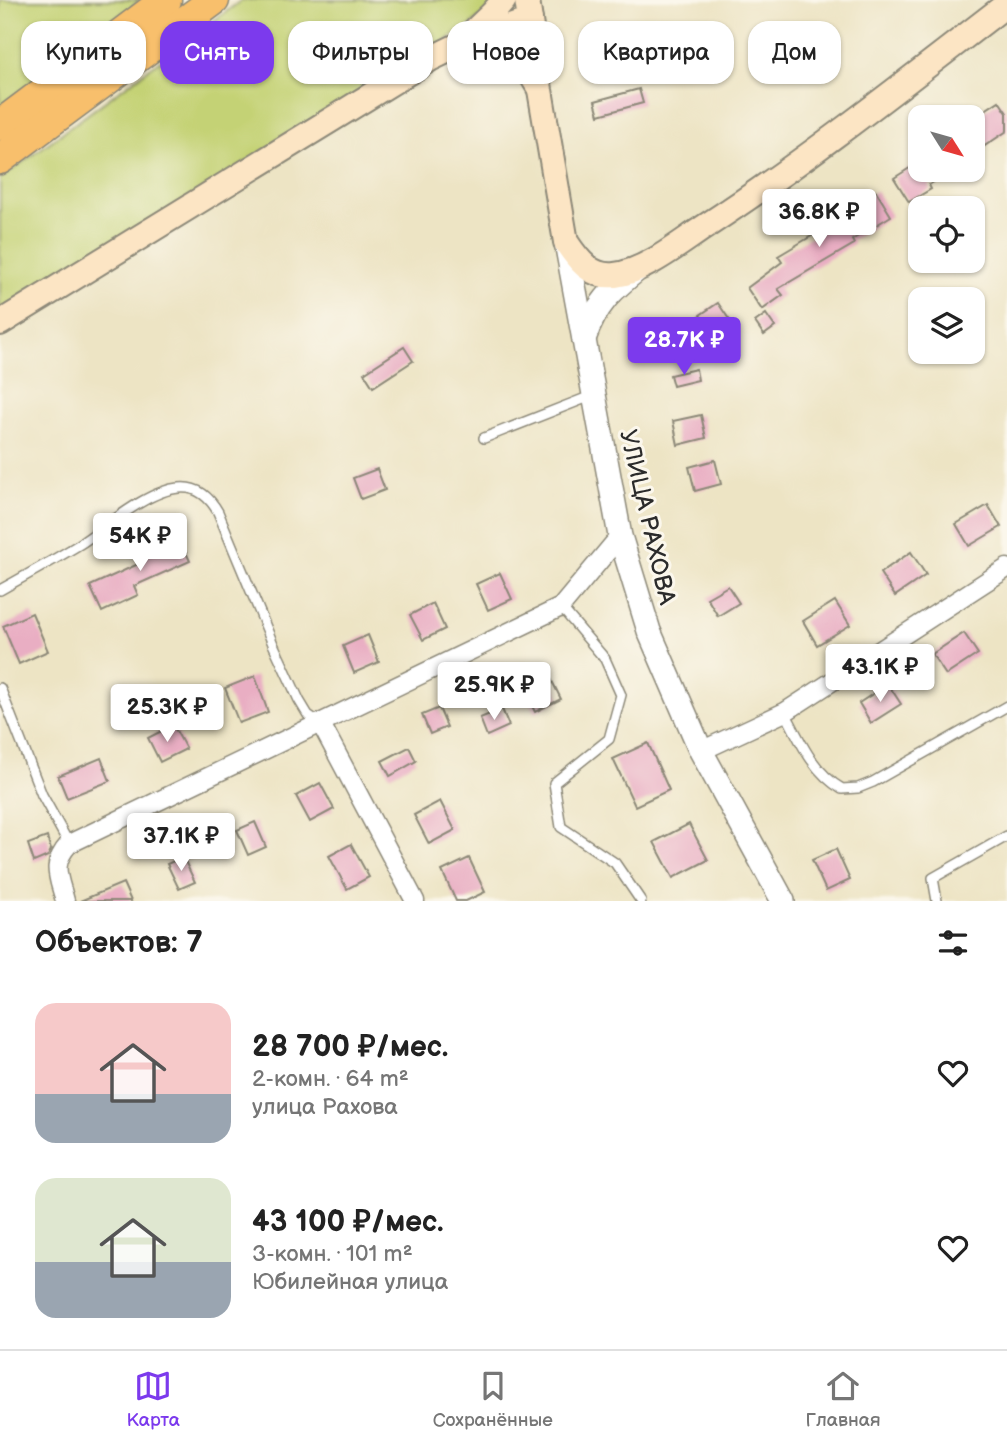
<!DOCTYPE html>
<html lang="ru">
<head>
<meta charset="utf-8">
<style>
  :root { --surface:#fff; --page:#f2f2f2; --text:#222; --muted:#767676; --line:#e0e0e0; --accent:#7c3aed }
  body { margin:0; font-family:"Balsamiq Sans",sans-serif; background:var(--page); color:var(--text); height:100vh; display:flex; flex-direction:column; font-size:26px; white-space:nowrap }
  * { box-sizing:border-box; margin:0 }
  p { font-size:23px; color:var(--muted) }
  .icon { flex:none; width:38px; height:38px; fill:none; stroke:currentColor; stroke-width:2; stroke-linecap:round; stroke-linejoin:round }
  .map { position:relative; height:901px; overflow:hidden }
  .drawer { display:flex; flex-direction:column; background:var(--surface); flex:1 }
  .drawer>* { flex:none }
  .banner { position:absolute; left:21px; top:21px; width:966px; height:63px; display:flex; gap:14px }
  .needle { width:46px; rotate:127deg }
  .controls { position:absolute; left:908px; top:105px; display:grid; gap:14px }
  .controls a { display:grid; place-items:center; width:77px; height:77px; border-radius:14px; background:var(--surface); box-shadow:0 2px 5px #0004; font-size:35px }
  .price { position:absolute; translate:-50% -60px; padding:0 16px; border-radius:7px; background:#fff; color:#222; font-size:23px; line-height:46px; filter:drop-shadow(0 2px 4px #0008) }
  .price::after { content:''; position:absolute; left:50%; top:42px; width:21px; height:16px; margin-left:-10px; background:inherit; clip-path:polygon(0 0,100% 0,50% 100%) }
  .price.selected { background:var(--accent); color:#fff }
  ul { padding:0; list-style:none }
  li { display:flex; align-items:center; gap:21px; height:175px; padding:0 35px }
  li span { display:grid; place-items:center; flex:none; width:196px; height:140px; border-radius:21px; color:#555 }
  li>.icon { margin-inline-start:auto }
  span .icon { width:84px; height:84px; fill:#fffc; stroke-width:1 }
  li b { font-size:30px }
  h2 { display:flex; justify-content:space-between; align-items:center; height:84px; padding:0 35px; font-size:30px }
  .pill { padding:0 24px; border-radius:21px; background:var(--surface); box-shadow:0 2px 5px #0004; font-size:24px; line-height:63px }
  .pill.selected { background:var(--accent); color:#fff }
  .tabs { display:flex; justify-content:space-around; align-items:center; height:98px; border-top:2px solid var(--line); background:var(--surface); font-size:19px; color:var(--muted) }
  .tabs a { display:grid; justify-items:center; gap:4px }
  .tabs .selected { color:var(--accent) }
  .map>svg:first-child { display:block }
  .green { fill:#c4d274; stroke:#787e50; stroke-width:2 }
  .building { fill:#e9aec3 }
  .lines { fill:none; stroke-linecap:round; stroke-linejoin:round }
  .service-casing { stroke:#8c8878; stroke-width:12 }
  .minor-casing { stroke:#8c8878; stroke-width:21 }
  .tertiary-casing { stroke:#8c8878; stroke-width:26 }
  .secondary-casing { stroke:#8c8878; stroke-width:28 }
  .trunk-casing { stroke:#8c8878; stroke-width:33 }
  .service { stroke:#fff; stroke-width:9 }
  .minor { stroke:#fff; stroke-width:18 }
  .tertiary { stroke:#fff; stroke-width:23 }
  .secondary { stroke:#fce5c4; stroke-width:24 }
  .trunk { stroke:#f8bf6c; stroke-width:30 }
  .labels { text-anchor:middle; stroke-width:6; stroke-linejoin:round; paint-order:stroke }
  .street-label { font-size:24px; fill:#2b2b2b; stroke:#fbf7ec }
</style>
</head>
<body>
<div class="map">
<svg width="1007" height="901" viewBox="0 0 1007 901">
  <rect width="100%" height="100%" fill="#fbf7ec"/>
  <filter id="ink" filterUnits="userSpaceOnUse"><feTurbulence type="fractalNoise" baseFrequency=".0143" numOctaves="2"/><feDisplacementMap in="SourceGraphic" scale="14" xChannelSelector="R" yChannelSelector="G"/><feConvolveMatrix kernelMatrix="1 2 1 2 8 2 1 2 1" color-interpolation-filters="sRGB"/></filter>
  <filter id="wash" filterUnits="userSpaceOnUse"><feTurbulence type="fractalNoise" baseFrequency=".00686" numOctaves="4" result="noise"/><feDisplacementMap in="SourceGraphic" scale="28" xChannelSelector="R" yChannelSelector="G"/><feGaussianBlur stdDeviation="1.57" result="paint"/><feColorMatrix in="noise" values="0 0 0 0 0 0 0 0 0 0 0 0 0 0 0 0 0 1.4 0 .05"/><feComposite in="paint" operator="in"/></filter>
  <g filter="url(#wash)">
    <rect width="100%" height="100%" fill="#ede4c4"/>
    <!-- green -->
    <g class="green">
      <polygon points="0,0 140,0 0,106"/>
      <polygon points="242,0 499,0 471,25 0,313 0,179"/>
    </g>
    <g id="blocks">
      <!-- building -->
      <g class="building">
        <polygon points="620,39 625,60 595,67 590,46"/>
        <polygon points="639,89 643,103 599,115 595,101"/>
        <polygon points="999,101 1007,113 1007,131 983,147 973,132 973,118"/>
        <polygon points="916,164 920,170 952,170 929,185 931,189 909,202 894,178"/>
        <polygon points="876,191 891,216 852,240 854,244 778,289 783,295 762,310 747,288 782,262 778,256 857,209 854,205"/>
        <polygon points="718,303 735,328 717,340 700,315"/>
        <polygon points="766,314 775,327 764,335 755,322"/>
        <polygon points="404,347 413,361 373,387 364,373"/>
        <polygon points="696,369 698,380 673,386 670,375"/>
        <polygon points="701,415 706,438 678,445 673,421"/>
        <polygon points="715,460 721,484 695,491 689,467"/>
        <polygon points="377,469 385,490 361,499 353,478"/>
        <polygon points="988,505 1001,527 969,546 956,524"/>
        <polygon points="178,535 190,561 134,586 138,595 102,612 90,586 145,561 141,552"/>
        <polygon points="911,552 926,575 895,596 880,573"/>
        <polygon points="500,573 512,599 488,610 476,584"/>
        <polygon points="728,586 739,603 718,616 707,598"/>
        <polygon points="835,601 850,625 817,645 803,621"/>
        <polygon points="433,603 445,629 423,640 410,615"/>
        <polygon points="32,613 48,651 19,664 3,626"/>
        <polygon points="964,633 978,654 946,675 932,654"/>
        <polygon points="368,635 379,662 354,673 343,646"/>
        <polygon points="255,676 268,712 239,723 225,688"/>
        <polygon points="551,679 561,699 535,712 525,692"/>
        <polygon points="888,684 901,704 871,723 859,703"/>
        <polygon points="439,708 447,727 430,734 422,715"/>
        <polygon points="502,709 509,726 487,736 480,718"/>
        <polygon points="173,725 186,749 160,762 148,738"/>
        <polygon points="648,743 669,790 635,806 613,759"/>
        <polygon points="409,747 416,761 390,776 382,761"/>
        <polygon points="101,758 110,781 67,798 58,776"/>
        <polygon points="320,783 334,809 310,822 296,796"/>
        <polygon points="440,801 455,830 429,844 414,815"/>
        <polygon points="255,822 266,847 248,855 237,830"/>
        <polygon points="689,824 708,860 673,878 654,842"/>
        <polygon points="47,837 51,850 48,856 34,862 28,844"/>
        <polygon points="351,844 369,877 347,889 329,856"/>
        <polygon points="836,849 850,880 826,891 812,860"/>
        <polygon points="183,857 195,882 179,889 167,864"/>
        <polygon points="469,858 485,892 466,901 456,901 442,871"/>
        <polygon points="123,883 131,901 80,901"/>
      </g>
    </g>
  </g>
  <g filter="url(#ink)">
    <use href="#blocks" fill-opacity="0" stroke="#8c8878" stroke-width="2"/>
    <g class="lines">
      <!-- service casing -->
      <g class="service-casing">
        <g id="service">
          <polyline points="484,438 591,396"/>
          <path d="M0 590C27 575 54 560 80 544 106 527 148 490 179 488 198 486 210 498 218 512L273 644 299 700 308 715 321 724"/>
          <polyline points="561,607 605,659 621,695 609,739 554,783 561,827 615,863 641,901"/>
          <polyline points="0,688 42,795 69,844"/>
          <path d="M785 712C800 741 813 772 842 789L858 788 873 782 1007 706"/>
          <polyline points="937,901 933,878 1007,836"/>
        </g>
      </g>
      <!-- minor casing -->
      <g class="minor-casing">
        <g id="minor">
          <polyline points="321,724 415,901"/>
          <polyline points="701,751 785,712 1007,568"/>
          <path d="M65 901C59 877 50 865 69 844L561 607 620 536"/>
        </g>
      </g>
      <!-- tertiary casing -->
      <g class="tertiary-casing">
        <g id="tertiary">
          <polyline points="566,242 620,536 649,631 701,751 783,901"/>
          <path d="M584 339C596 304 611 291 638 269"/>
        </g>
      </g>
      <!-- secondary casing -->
      <g class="secondary-casing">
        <g id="secondary">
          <path d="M527 0 540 90 566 242C578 260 591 278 615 275 644 272 679 244 703 228 809 159 907 81 1007 4"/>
          <polyline points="469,36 492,14 504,0"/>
          <path d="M465 44C496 48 523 56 538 86"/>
          <polyline points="0,323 430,59 461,44 530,20"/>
        </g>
      </g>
      <!-- trunk casing -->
      <g class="trunk-casing">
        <g id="trunk">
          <polyline points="0,125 166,0"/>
          <polyline points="0,159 214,0"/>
        </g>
      </g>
      <!-- service -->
      <use href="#service" class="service"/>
      <!-- minor -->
      <use href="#minor" class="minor"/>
      <!-- tertiary -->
      <use href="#tertiary" class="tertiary"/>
      <!-- secondary -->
      <use href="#secondary" class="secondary"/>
      <!-- trunk -->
      <use href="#trunk" class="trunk"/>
    </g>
  </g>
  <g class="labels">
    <!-- street labels -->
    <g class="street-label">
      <text transform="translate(648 517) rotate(77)" y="8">УЛИЦА РАХОВА</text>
    </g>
  </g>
</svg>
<div class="controls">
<a><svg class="needle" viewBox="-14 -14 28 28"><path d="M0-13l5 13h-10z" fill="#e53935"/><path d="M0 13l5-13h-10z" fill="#767676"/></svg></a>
<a><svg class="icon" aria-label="locate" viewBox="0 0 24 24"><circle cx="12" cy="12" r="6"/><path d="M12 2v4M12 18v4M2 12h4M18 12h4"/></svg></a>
<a><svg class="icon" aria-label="layers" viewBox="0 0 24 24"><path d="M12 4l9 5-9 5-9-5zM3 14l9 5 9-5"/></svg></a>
</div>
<b class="price" style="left:819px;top:249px">36.8K ₽</b>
<b class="price selected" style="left:684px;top:377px">28.7K ₽</b>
<b class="price" style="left:140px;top:573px">54K ₽</b>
<b class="price" style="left:880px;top:704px">43.1K ₽</b>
<b class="price" style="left:494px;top:722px">25.9K ₽</b>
<b class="price" style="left:167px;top:744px">25.3K ₽</b>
<b class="price" style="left:181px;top:873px">37.1K ₽</b>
<div class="banner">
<a class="pill">Купить</a>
<a class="pill selected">Снять</a>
<a class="pill">Фильтры</a>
<a class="pill">Новое</a>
<a class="pill">Квартира</a>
<a class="pill">Дом</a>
</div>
</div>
<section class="drawer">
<h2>Объектов: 7<svg class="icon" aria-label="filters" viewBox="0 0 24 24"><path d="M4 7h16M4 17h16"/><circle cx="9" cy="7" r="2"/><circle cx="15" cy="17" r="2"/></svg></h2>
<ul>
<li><span style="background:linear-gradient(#f6c9c9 65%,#9aa5b1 0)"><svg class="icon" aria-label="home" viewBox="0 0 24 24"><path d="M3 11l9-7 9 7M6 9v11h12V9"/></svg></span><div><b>28 700 ₽/мес.</b><p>2-комн. · 64 m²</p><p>улица Рахова</p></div><svg class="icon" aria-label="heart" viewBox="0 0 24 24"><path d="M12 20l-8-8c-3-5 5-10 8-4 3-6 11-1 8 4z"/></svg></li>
<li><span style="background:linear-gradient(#dfe7d0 60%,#9aa5b1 0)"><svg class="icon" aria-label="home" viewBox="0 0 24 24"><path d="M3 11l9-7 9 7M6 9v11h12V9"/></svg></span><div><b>43 100 ₽/мес.</b><p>3-комн. · 101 m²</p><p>Юбилейная улица</p></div><svg class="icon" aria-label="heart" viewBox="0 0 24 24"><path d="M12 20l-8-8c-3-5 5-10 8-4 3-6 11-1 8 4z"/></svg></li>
</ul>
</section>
<nav class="tabs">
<a class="selected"><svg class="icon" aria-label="map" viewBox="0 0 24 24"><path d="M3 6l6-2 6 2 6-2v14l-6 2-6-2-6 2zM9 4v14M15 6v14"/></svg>Карта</a>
<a><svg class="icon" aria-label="saved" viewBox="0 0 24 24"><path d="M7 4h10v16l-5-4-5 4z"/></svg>Сохранённые</a>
<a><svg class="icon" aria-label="home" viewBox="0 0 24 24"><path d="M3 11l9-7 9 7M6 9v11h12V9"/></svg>Главная</a>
</nav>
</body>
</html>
